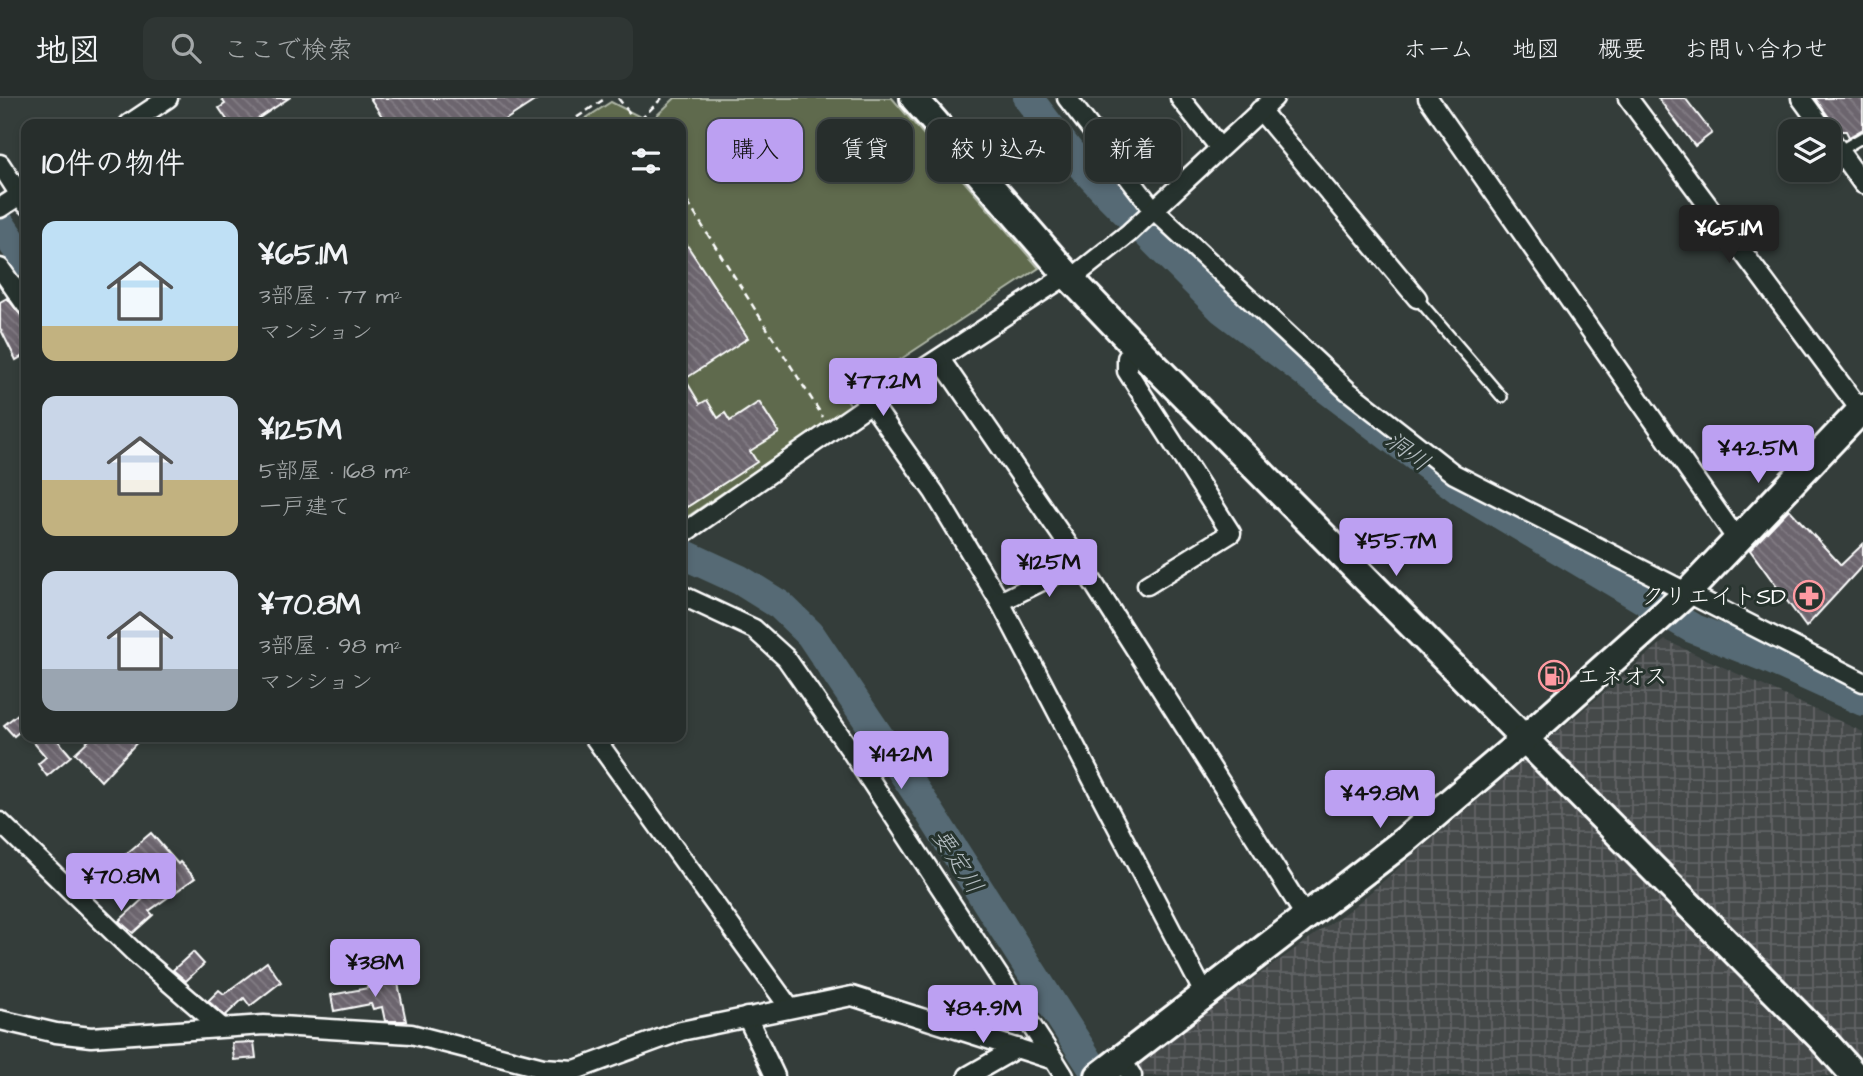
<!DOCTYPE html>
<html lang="ja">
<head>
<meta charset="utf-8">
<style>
  :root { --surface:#272e2c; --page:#2f3634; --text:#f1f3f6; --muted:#a4a8a9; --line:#434a48; --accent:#bca0f2 }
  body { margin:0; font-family:"Architects Daughter","Klee One",sans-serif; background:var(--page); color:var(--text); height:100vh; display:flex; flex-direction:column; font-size:26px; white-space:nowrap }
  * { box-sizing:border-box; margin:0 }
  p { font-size:23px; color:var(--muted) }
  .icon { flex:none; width:38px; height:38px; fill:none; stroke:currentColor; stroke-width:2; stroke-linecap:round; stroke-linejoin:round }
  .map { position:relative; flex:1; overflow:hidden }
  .drawer { position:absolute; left:21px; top:21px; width:665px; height:623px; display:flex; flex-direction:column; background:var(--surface); border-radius:14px; box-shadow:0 4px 10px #0003,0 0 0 2px var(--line) }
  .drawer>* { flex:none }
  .hud { position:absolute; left:707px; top:21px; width:665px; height:63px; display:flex; gap:14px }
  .tools { position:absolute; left:1778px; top:21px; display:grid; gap:14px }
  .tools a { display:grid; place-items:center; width:63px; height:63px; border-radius:14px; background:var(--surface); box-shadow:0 4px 10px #0003,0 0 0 2px var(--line); font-size:35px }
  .price { position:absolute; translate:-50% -60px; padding:0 16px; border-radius:7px; background:var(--accent); color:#111; font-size:23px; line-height:46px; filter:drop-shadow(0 2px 4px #0008) }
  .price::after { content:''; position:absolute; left:50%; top:42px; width:21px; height:16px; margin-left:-10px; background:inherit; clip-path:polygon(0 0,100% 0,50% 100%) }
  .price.current { background:#222; color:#fff }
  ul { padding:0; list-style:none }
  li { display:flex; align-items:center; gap:21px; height:175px; padding:0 21px }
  li span { display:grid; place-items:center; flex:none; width:196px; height:140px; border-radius:14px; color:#555 }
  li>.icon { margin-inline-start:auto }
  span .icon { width:84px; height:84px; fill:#fffc; stroke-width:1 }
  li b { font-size:30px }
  h2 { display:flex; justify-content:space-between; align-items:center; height:84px; padding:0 21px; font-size:30px }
  .pill { padding:0 24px; border-radius:14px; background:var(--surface); box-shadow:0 4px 10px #0003,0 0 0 2px var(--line); font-size:24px; line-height:63px }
  .pill.current { background:var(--accent); color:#111 }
  header { display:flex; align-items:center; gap:42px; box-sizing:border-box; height:98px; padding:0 35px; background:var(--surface); border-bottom:2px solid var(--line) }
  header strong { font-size:33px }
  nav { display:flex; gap:38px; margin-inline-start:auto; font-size:24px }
  .search { width:490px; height:63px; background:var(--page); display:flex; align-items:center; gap:18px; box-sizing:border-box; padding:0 24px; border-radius:14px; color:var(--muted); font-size:26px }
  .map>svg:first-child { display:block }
  .industrial { fill:url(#industrial-grid) }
  .garden { fill:#5e6b4d; stroke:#aeb5a6; stroke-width:2 }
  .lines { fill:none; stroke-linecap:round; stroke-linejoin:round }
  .river { stroke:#566b74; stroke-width:30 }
  .building { fill:url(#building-back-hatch); stroke:#fff; stroke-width:2 }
  .lane-casing { stroke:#fff; stroke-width:14 }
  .street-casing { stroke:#fff; stroke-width:23 }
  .secondary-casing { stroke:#fff; stroke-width:32 }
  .path { stroke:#fff; stroke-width:2.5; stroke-dasharray:7 5; stroke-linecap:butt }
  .lane { stroke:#26332d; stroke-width:9 }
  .street { stroke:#26332d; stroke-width:18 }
  .secondary { stroke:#26332d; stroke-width:26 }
  .labels { text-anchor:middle; stroke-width:6; stroke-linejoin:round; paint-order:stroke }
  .poi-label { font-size:23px; fill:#fff; stroke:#26332d; text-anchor:end }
  .water-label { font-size:24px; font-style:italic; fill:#b3bcc0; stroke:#26332d }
</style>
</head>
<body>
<header>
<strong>地図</strong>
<div class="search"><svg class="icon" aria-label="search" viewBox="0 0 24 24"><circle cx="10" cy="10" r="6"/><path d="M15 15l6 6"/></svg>ここで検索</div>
<nav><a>ホーム</a><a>地図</a><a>概要</a><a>お問い合わせ</a></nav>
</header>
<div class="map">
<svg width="1863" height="978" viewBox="0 0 1863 978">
  <defs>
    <pattern id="industrial-grid" width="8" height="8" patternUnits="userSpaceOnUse" patternTransform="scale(1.75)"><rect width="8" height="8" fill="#45494a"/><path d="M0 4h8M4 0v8" fill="none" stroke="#616465"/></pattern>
    <pattern id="building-back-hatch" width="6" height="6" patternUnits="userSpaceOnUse" patternTransform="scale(1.75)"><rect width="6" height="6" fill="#6c656e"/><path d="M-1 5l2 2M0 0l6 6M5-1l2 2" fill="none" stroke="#827c84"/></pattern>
  </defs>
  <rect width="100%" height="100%" fill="#343d3a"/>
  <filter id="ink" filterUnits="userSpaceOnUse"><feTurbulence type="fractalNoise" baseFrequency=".0143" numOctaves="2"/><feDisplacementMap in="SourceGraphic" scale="14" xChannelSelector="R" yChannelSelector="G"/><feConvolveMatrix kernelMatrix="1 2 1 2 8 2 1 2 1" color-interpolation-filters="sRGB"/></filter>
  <g filter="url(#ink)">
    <!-- industrial -->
    <polygon class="industrial" points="1665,542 1863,634 1863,978 1141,978 1134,967 1353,809"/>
    <!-- garden -->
    <polygon class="garden" points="675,0 892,0 1039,170 845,298 851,308 681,423 681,26 577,26 611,4 650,24"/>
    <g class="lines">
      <!-- river -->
      <g class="river">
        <polyline points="1028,0 1070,55 1111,99 1222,211 1460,392 1692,530 1768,560 1863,603"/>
        <polyline points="0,126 26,164"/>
        <polyline points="681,455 740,482 780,507 810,536 925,707 1098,978"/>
      </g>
    </g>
    <!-- building -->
    <g class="building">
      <polygon points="221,0 289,0 250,26 230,26 219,10 225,6"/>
      <polygon points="370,0 539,0 499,26 387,26"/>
      <polygon points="1658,0 1685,0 1712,35 1695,48"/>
      <polygon points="1815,0 1863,0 1863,31 1849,39 1846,33 1839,33"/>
      <polygon points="681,138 748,240 685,281 700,306 707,302 718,320 725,315 730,323 759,304 779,335 750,353 757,364 687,409 681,399"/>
      <polygon points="7,200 26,224 26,256 16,262 0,230 0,204"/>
      <polygon points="1789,411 1841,467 1863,446 1863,467 1806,529 1750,452"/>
      <polygon points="18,616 26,628 14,638 4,627"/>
      <polygon points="29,639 55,639 71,658 47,678 38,666 46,659"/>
      <polygon points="92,639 142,639 101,683 75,655"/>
      <polygon points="151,735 178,766 180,764 195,780 149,813 153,817 133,835 119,823 144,800 113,767"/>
      <polygon points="193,854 204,866 186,883 173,872"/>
      <polygon points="267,864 281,884 250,908 244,900 225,918 208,903 219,892 224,896"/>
      <polygon points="396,876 406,923 385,923 382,909 373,911 371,906 334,913 331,897 368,890 367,887 377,885 376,881"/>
      <polygon points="254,944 256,960 234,962 232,945"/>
    </g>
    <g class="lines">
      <!-- lane casing -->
      <g class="lane-casing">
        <g id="lane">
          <polyline points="1839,53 1863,39"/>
          <polyline points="1417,200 1502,299"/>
        </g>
      </g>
      <!-- street casing -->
      <g class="street-casing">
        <g id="street">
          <polyline points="1067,0 1153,111 1348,293 1454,376 1863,584"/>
          <polyline points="1180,0 1219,49"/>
          <polyline points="1428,0 1738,443"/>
          <polyline points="1628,0 1861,313"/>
          <polyline points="1801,0 1825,33"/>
          <polyline points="1260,12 1417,200"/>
          <polyline points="129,26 168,0"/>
          <polyline points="1829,39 1863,86"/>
          <polyline points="0,66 26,106"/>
          <polyline points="0,110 26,93"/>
          <polyline points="0,170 26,207"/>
          <polyline points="1071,181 1129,135 1274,0"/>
          <polyline points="1136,249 1127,260 1127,273 1231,435 1147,487"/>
          <polyline points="940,261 1080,464 1306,819"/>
          <polyline points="871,305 934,394 1000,504 1205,897"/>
          <polyline points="681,437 871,305 1067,177"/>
          <polyline points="681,497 754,531 786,560 851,653 1054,962"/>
          <polyline points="1000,504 1080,464"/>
          <polyline points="594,639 789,909"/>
          <polyline points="0,724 134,854 221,929"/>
          <polyline points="747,919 775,978"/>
          <polyline points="0,922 56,935 91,939 264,927 411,936 543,970 575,972 681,933 852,898 1054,962 1064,978"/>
          <polyline points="1121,961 1132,978"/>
          <polyline points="968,978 1017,950"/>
        </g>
      </g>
      <!-- secondary casing -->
      <g class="secondary-casing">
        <g id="secondary">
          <polyline points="914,0 1071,181 1136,249 1823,942 1855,978"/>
          <polyline points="1099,978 1404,743 1523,642 1686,496 1863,310"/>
        </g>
      </g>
      <!-- path -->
      <g class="path">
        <polyline points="618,0 637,25 662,0"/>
        <polyline points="567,26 606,0"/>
        <polyline points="681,94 823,319"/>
      </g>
      <!-- lane -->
      <use href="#lane" class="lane"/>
      <!-- street -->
      <use href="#street" class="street"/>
      <!-- secondary -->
      <use href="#secondary" class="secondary"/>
    </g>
  </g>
  <!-- icons -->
  <defs>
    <g id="pharmacy-ring" transform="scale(1.575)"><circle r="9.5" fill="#26332d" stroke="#ff9aa2" stroke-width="1.5"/><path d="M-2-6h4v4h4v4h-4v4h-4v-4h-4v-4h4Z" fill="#ff9aa2"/></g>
    <g id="fuel-ring" transform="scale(1.575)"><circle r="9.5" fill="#26332d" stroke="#ff9aa2" stroke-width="1.5"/><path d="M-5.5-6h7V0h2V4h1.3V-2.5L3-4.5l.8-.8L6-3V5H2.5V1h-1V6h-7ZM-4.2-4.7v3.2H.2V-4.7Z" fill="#ff9aa2"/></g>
  </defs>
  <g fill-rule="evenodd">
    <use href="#pharmacy-ring" x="1809" y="498"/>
    <use href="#fuel-ring" x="1554" y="578"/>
  </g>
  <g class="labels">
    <!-- poi labels -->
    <g class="poi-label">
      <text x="1786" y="506">クリエイトSD</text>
      <text x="1577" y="586" text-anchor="start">エネオス</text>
    </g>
    <!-- water labels -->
    <g class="water-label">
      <text transform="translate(1408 353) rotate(37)" y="8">洞川</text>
      <text transform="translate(958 763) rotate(57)" y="8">要定川</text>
    </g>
  </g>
</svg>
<div class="tools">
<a><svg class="icon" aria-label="layers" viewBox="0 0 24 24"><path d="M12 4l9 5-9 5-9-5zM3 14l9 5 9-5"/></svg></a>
</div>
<b class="price current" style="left:1729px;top:167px">¥65.1M</b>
<b class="price" style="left:883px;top:320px">¥77.2M</b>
<b class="price" style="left:1758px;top:387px">¥42.5M</b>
<b class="price" style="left:1396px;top:480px">¥55.7M</b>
<b class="price" style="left:1049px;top:501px">¥125M</b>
<b class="price" style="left:901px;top:693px">¥142M</b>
<b class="price" style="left:1380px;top:732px">¥49.8M</b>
<b class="price" style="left:121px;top:815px">¥70.8M</b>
<b class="price" style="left:375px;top:901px">¥38M</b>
<b class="price" style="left:983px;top:947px">¥84.9M</b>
<div class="hud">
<a class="pill current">購入</a>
<a class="pill">賃貸</a>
<a class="pill">絞り込み</a>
<a class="pill">新着</a>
</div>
<section class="drawer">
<h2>10件の物件<svg class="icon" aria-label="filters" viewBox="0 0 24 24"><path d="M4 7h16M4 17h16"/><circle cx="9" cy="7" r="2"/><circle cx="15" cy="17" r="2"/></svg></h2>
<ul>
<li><span style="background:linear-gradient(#bfe0f5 75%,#c2b280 0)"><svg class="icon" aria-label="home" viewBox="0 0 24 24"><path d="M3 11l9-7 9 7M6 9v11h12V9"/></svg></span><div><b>¥65.1M</b><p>3部屋 · 77 m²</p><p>マンション</p></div></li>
<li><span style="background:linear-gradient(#c9d6e8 60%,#c2b280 0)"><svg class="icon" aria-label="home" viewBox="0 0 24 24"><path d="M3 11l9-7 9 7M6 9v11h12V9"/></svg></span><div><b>¥125M</b><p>5部屋 · 168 m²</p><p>一戸建て</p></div></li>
<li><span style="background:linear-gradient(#c9d6e8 70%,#9aa5b1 0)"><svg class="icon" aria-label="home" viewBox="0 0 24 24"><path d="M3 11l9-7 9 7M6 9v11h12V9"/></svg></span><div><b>¥70.8M</b><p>3部屋 · 98 m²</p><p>マンション</p></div></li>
</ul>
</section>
</div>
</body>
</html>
